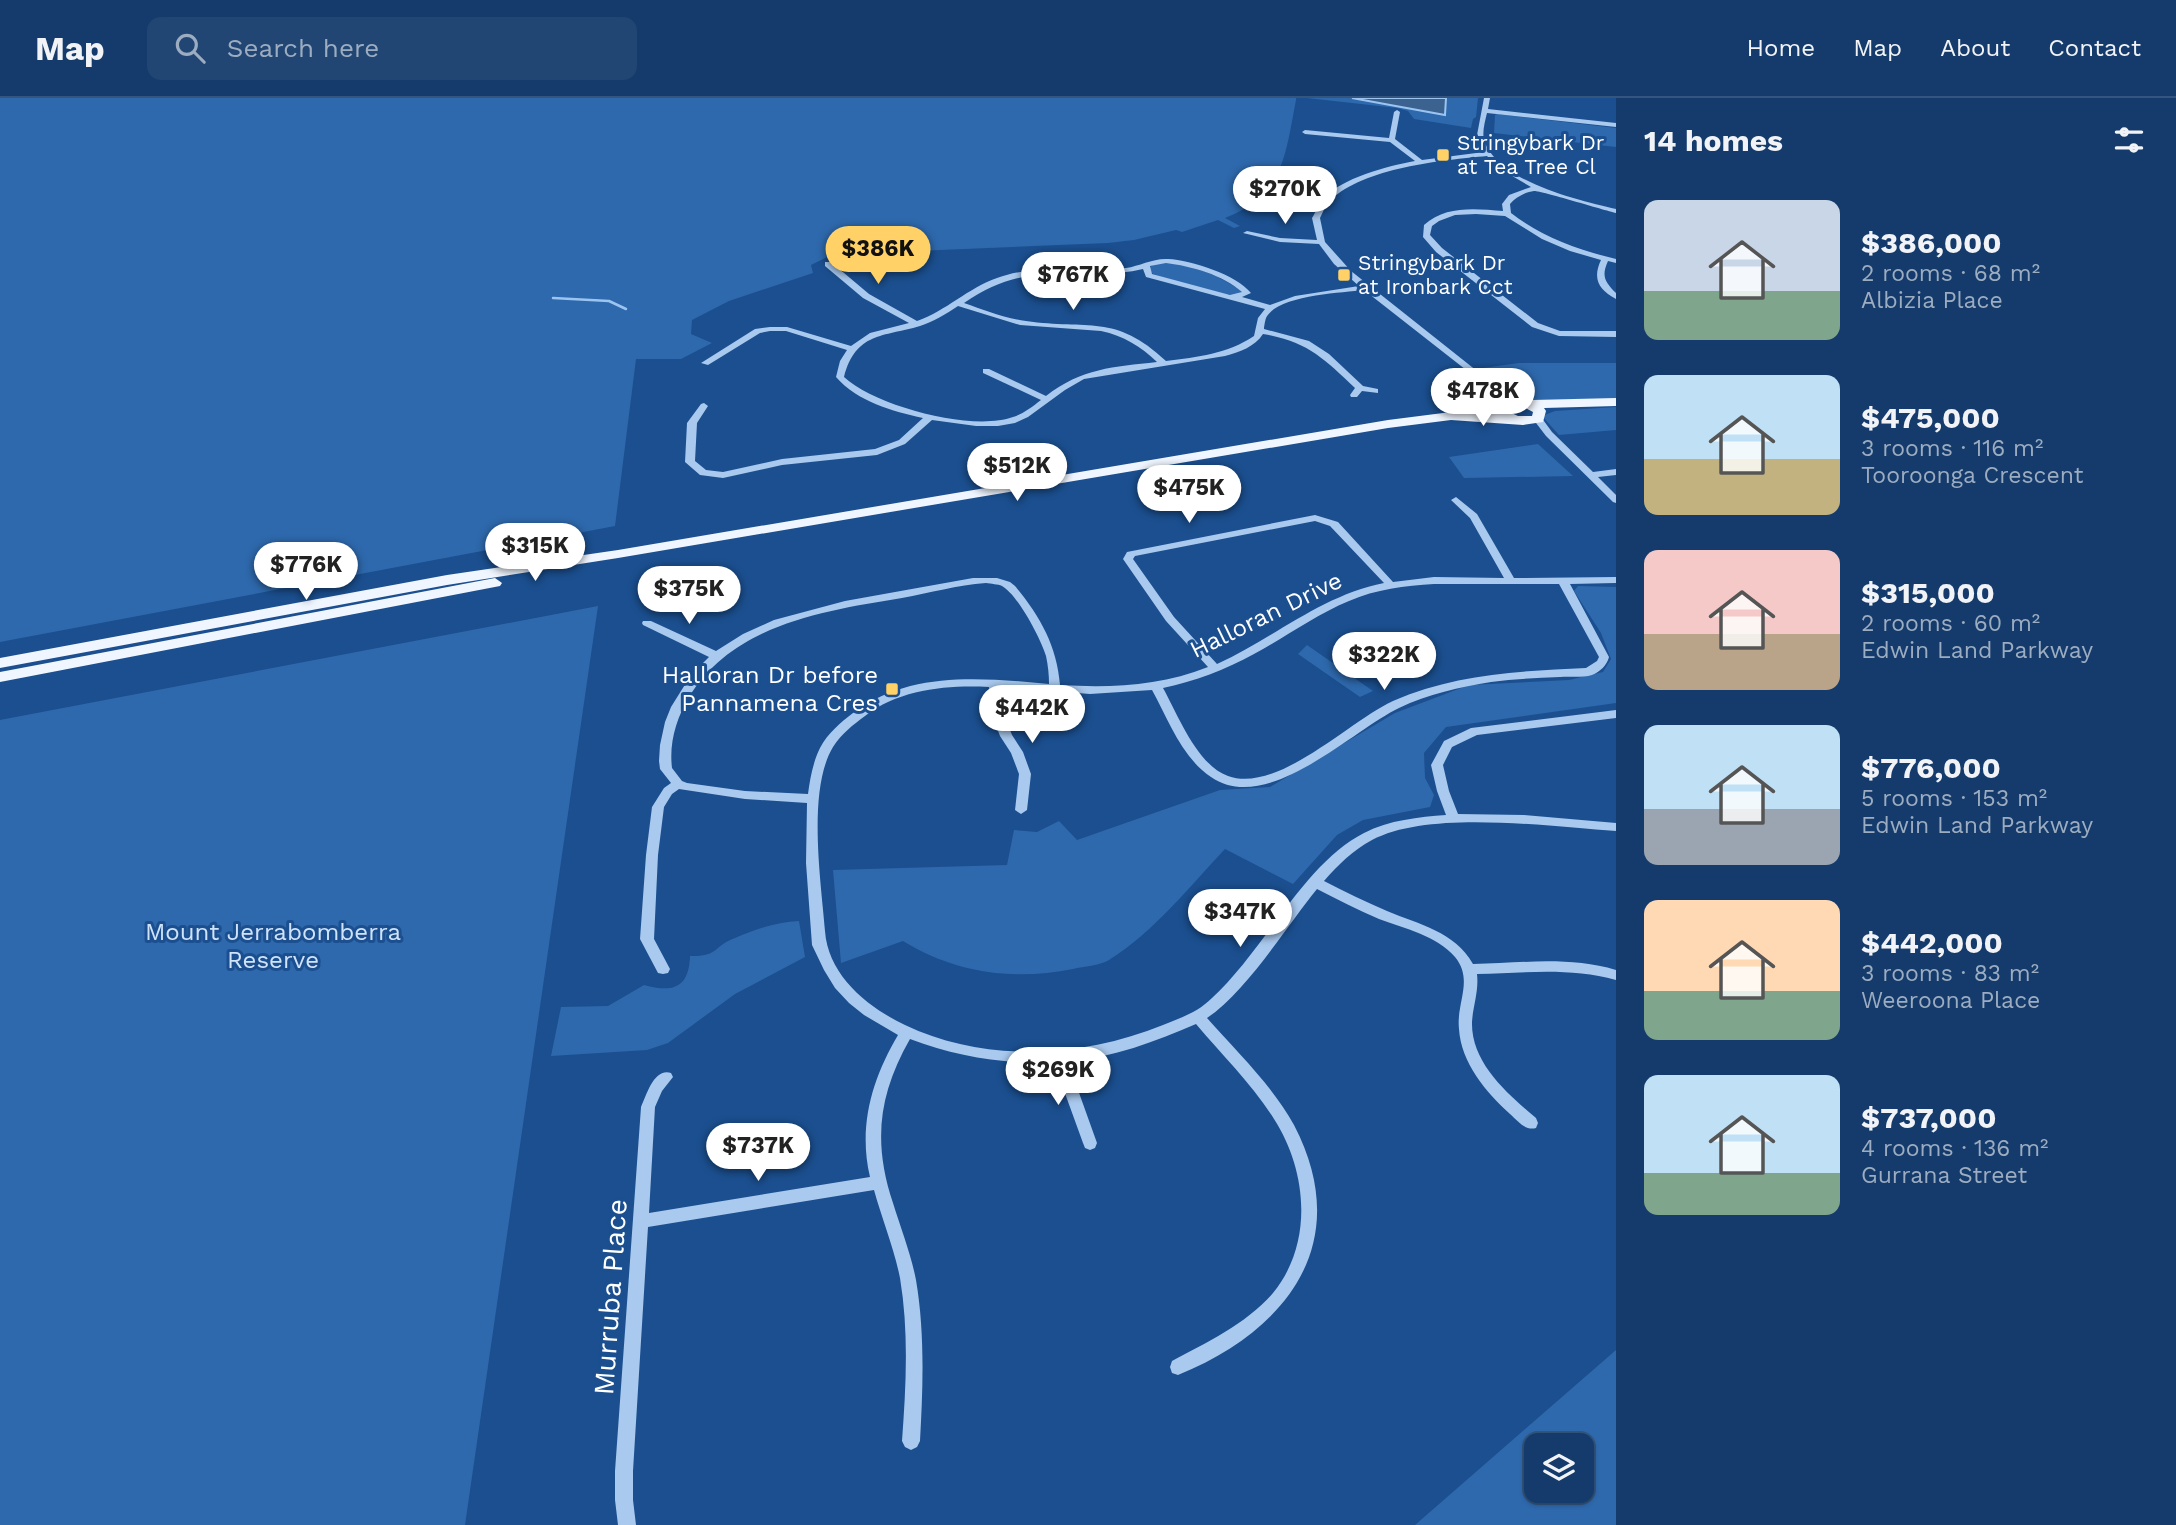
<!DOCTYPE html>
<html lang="en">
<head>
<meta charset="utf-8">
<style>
  :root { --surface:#143b6b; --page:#214673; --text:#f1f3f6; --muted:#9dadc1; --line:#33557e; --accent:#ffd166 }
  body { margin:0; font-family:"Work Sans",sans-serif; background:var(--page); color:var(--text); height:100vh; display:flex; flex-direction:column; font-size:26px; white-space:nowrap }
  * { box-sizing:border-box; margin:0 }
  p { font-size:23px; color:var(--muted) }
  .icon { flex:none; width:38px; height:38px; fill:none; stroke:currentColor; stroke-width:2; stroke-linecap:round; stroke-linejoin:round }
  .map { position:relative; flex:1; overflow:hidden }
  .sheet { display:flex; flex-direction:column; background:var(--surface); width:560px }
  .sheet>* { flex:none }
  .fabs { position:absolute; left:1524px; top:1335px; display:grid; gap:14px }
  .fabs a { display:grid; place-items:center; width:70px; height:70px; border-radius:14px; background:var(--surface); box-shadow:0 2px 5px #0004,0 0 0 2px var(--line); font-size:35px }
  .price { position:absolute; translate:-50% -60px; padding:0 16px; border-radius:24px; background:#fff; color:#222; font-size:23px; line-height:46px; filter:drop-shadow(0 2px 4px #0008) }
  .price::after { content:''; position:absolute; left:50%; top:42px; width:21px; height:16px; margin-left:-10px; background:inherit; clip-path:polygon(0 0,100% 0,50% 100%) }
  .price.current { background:var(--accent); color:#111 }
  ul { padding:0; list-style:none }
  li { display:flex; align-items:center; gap:21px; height:175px; padding:0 28px }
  li span { display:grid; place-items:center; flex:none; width:196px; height:140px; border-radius:14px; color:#555 }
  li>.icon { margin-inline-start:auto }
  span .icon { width:84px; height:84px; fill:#fffc; stroke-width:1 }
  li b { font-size:30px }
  h2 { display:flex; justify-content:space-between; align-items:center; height:84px; padding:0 28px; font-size:30px }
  header { display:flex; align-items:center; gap:42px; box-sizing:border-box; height:98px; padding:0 35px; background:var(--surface); border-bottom:2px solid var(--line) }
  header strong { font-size:33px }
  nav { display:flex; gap:38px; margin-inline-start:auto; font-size:24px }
  .search { width:490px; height:63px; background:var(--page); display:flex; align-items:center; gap:18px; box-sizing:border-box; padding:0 24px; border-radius:14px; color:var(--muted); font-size:26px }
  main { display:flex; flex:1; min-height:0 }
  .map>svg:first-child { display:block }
  .green { fill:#2e69ad; fill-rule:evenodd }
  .water { fill:#3c6290; stroke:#9cc4f0; stroke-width:2 }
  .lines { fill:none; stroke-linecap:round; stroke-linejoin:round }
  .stream { stroke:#9cc4f0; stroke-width:2.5 }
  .minor { fill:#a9c9ee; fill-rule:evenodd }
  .major { fill:#f0f6ff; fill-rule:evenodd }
  .poi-dot { fill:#ffd166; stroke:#1b4f8f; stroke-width:2.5 }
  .labels { text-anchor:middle; stroke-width:6; stroke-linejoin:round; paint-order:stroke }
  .far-poi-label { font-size:21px; fill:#fff; stroke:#1b4f8f; text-anchor:start }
  .street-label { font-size:24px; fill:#fff; stroke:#1b4f8f }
  .poi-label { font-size:24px; fill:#fff; stroke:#1b4f8f; text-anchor:end }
  .park-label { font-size:24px; fill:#cfe3fa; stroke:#1b4f8f }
  .near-street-label { font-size:28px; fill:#fff; stroke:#1b4f8f }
</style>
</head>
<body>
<header>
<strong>Map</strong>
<div class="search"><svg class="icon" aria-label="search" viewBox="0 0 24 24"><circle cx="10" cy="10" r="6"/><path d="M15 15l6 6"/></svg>Search here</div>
<nav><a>Home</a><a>Map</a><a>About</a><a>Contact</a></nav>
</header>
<main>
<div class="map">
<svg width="1616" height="1427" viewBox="0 0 1616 1427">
  <rect width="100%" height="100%" fill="#1b4f8f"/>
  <!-- green -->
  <g class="green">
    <path d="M0 0H1296V2C1285 58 1284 97 1225 120L1240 128 1234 130 1218 122 1182 134 1176 132 1134 142 1108 145 916 153 851 165 827 159 811 167 813 175 729 203 692 222 691 236 712 245 681 261H636L615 428 0 544Z"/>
    <polygon points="1307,0 1478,0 1476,19 1473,21 1471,30 1414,21 1408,13 1397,10"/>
    <polygon points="1497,16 1616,30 1616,49 1494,35 1495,17"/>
    <path d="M1157 165C1186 163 1220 178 1243 194 1239 195 1237 197 1233 197 1223 198 1155 180 1149 173L1151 168Z"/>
    <path d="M1519 265H1616V301C1581 302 1534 310 1502 292 1493 287 1484 278 1476 271Z"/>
    <polygon points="1616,309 1616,332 1559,337 1542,318 1555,313"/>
    <polygon points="1538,346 1573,378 1464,380 1449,359"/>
    <path d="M1578 488 1616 489V605L1446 629 1424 655 1425 680 1434 697 1430 709 1363 722 1337 737 1293 786 1225 751C1189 789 1154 834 1109 862 1099 868 1084 868 1073 871 1013 883 955 875 903 843L841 865 833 772 1007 767 1014 732 1037 734 1059 723 1077 742 1220 692 1270 689 1395 615 1469 587 1569 582 1603 574 1611 561 1601 535 1574 493Z"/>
    <polygon points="598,508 465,1427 0,1427 0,622"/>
    <polygon points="1307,547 1373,593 1360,599 1298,556"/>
    <path d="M799 823 805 859 735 896 668 945 647 952 551 958 561 909 608 908 644 887C673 895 689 890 690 858 719 859 713 848 735 840 755 831 777 824 799 823Z"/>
    <path d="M1616 1252V1427H1415ZM1536 1348H1582V1393H1536Z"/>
  </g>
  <!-- water -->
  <polygon class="water" points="1352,0 1446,0 1445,17"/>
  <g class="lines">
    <!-- stream -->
    <polyline class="stream" points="553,200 609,203 626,211"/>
    <!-- minor -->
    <g class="minor">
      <path d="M1484 0H1490L1488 11 1616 25V29L1487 15C1485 23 1482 34 1484 42 1498 84 1578 102 1616 111V115C1604 112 1538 92 1534 93 1525 94 1515 100 1510 106L1511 115C1542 139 1578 152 1616 161V165L1608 163C1601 178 1605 184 1616 195V201C1599 192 1592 181 1601 162L1570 153 1542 141 1505 118 1476 116 1455 117 1439 123 1432 128 1430 137 1442 150 1538 225 1560 233H1616V239L1559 238 1532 229 1436 154 1423 139 1424 127C1446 107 1476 111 1503 113L1502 106 1509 97 1531 89 1500 71 1487 58C1443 62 1363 70 1331 102 1326 106 1323 114 1320 120L1325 144 1351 173 1477 273 1519 300V304H1513L1484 286 1364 192C1341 195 1277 197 1266 220 1265 223 1264 229 1264 231L1309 243 1329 256 1363 288 1378 291V295L1362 293 1357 299H1351L1350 297 1355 290C1323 260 1308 244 1263 236 1255 249 1239 254 1225 258L1084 281 1065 292 1028 319 1015 325 998 328H976L932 322 905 346 877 357 782 367 723 380 700 377 685 364 687 325 701 306 704 305 708 308 697 325 695 363 706 372 723 374 782 361 875 351 899 342 923 320C892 313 858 304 836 279L840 263 847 252 786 233H770L760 235 708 267 701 265 755 231 770 229H787L851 248 870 235 909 225 863 200 825 168V164H831L869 196 917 223C946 213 968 190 997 180 1039 165 1083 174 1126 170 1140 168 1153 160 1168 161 1191 162 1237 177 1251 195L1242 199 1270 207 1295 198 1359 188 1334 166 1319 146 1280 144 1243 135 1247 133 1280 140 1317 142 1312 120C1316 114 1318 106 1323 101 1341 80 1388 68 1415 63L1390 44 1305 36 1302 34 1305 32 1389 40 1394 14 1397 12 1400 14 1395 41 1422 62 1484 54 1477 37ZM1166 165C1191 168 1223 177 1242 194L1230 197 1152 176 1150 168ZM1143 171 1146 179 1265 211 1258 220 1254 238C1227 256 1198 259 1166 263 1115 215 1088 232 1026 223 1004 220 984 212 964 205 1005 177 1034 175 1083 175 1103 175 1123 176 1143 171ZM958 208 1020 227 1101 233C1124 238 1140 248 1157 264 1113 269 1082 270 1046 298L989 271H983V275L1041 302C1032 309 1023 316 1013 319 972 334 875 308 844 279 856 234 883 239 920 228 933 224 946 216 958 208Z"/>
      <polygon points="1538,318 1541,319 1552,334 1593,374 1616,371 1616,377 1598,379 1616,397 1616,405 1613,404 1546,338 1533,321"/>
      <path d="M1456 399 1477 416 1514 480 1616 479V485L1570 486 1609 559C1607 567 1600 574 1592 577 1582 580 1570 578 1560 579 1537 580 1514 581 1491 584 1460 589 1428 596 1399 610 1351 633 1267 718 1211 679 1182 660 1168 621 1152 592L1090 596 1000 589 1004 617 1012 637 1023 654 1031 676 1027 712 1021 716 1015 712 1019 676 1011 655 1000 638 992 617 989 589C947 587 900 591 865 618 853 627 842 635 833 649 807 692 821 783 825 833 828 877 867 909 905 927 985 965 1082 960 1163 927 1181 920 1198 914 1212 900 1263 854 1304 765 1364 735 1389 722 1419 719 1446 717L1437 693 1431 667 1444 643 1471 630 1616 612V620L1477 637 1452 649 1443 667 1449 693 1458 716 1524 717 1616 725V733C1550 729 1430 711 1372 742 1353 752 1338 767 1324 783 1345 794 1366 804 1387 813 1420 827 1454 833 1473 866 1521 865 1569 858 1616 872V882C1570 869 1524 875 1477 876 1479 893 1473 908 1472 924 1471 965 1508 996 1536 1020L1538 1025 1536 1030C1525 1033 1518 1023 1510 1016 1486 994 1461 965 1459 931 1456 905 1474 882 1455 859 1436 837 1405 831 1379 821 1358 812 1337 801 1317 791 1286 829 1247 893 1207 920 1237 954 1272 987 1294 1027 1355 1144 1288 1232 1178 1277L1172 1275 1170 1269 1172 1263C1207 1244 1246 1226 1273 1195 1314 1145 1307 1072 1274 1021 1252 986 1222 957 1196 926 1155 944 1113 959 1068 964L1097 1045 1095 1050 1090 1052 1085 1050 1083 1045 1054 965C1005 966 957 959 910 941 878 997 873 1045 893 1105 901 1131 911 1156 916 1182 925 1235 923 1290 920 1343L917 1349 911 1352 905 1349 902 1343C906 1289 909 1234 900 1180 894 1150 882 1121 874 1092L648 1129 633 1373V1402L636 1427H618L615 1402V1373L641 1009C647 996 654 970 671 975L673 979 662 993 655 1009 649 1115 870 1079C858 1028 872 981 898 937L864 917 849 905 835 890 824 872 812 847 806 765 807 705 745 701 679 691 672 696 664 709 658 757 654 841 670 871 668 875 663 876 658 875 640 841 646 757 652 709 664 690 671 685 660 671 659 663 660 647 665 624 671 609 691 577 709 559 643 527 642 525 643 523H651L716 553 743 536 774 522 845 503 973 480H997L1010 484 1015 488C1040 518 1057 548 1060 587 1111 590 1160 588 1208 569L1166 523 1123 461 1127 454 1315 417 1338 424 1393 484 1434 479 1504 480 1470 420 1451 402ZM1315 423 1330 428 1384 485C1322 497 1274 540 1217 566L1174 519 1133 461 1135 458ZM986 485C991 486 998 486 1002 488 1018 497 1041 541 1046 558 1048 567 1049 577 1049 586 983 580 910 572 853 615 840 625 828 635 820 650 813 664 810 681 808 696L745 693 687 685 682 683 672 670C669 645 676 621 689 599 734 526 823 513 902 500 930 495 957 487 986 485ZM1434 486H1559L1599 559 1597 563 1586 570C1521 573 1454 576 1393 603 1349 623 1278 696 1228 678 1197 667 1178 617 1163 590 1195 583 1225 572 1254 556 1286 539 1315 517 1349 503 1376 491 1405 488 1434 486Z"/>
    </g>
    <!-- major -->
    <g class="major">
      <path d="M1513 298 1532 302 1616 300V308L1544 310 1546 313 1543 324 1523 327 1451 322 1388 330 618 460 447 487 0 570V560L447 477 618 452 1388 322 1451 314 1495 316 1492 309C1497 301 1504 299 1513 298ZM1510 306 1520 307 1533 314 1532 318H1518L1503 311Z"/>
      <polygon points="495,480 502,485 500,488 0,584 0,574"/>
    </g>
  </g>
  <!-- markers -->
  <g class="poi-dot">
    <rect x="1436" y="50" width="14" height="14" rx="3.5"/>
    <rect x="1337" y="170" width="14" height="14" rx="3.5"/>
    <rect x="885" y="584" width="14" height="14" rx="3.5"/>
  </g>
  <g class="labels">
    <!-- far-poi labels -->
    <g class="far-poi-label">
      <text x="1457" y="52">Stringybark Dr<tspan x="1457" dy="24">at Tea Tree Cl</tspan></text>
      <text x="1358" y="172">Stringybark Dr<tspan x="1358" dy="24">at Ironbark Cct</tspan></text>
    </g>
    <!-- street labels -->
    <g class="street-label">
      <text transform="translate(1266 517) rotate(-26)" y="8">Halloran Drive</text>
    </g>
    <!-- poi labels -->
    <g class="poi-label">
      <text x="878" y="585">Halloran Dr before<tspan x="878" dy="28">Pannamena Cres</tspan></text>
    </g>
    <!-- park labels -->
    <g class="park-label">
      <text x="273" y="842">Mount Jerrabomberra<tspan x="273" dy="28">Reserve</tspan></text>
    </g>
    <!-- near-street labels -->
    <g class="near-street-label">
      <text transform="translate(610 1199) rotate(-86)" y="10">Murruba Place</text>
    </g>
  </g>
</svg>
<div class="fabs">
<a><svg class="icon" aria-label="layers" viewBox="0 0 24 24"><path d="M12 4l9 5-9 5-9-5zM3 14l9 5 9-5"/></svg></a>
</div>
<b class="price" style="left:1285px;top:128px">$270K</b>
<b class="price current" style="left:878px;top:188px">$386K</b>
<b class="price" style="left:1073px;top:214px">$767K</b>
<b class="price" style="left:1483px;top:330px">$478K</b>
<b class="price" style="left:1017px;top:405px">$512K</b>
<b class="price" style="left:1189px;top:427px">$475K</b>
<b class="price" style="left:535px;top:485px">$315K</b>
<b class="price" style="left:306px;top:504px">$776K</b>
<b class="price" style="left:689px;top:528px">$375K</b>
<b class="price" style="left:1384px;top:594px">$322K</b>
<b class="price" style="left:1032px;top:647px">$442K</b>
<b class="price" style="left:1240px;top:851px">$347K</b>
<b class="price" style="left:1058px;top:1009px">$269K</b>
<b class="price" style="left:758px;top:1085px">$737K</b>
</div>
<section class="sheet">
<h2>14 homes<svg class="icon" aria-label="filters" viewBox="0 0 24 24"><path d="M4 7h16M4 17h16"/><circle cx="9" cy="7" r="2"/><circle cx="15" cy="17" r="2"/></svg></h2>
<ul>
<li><span style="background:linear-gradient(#c9d6e8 65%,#7fa58c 0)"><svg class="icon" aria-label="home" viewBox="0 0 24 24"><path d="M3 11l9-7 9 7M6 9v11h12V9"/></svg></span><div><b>$386,000</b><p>2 rooms · 68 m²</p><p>Albizia Place</p></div></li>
<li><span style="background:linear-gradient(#bfe0f5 60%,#c2b280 0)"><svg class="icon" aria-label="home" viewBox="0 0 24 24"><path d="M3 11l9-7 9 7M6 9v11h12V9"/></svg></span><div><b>$475,000</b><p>3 rooms · 116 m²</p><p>Tooroonga Crescent</p></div></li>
<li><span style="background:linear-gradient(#f6c9c9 60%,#b9a48a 0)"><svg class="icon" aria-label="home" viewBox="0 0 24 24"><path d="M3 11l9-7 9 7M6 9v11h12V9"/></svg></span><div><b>$315,000</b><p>2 rooms · 60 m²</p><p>Edwin Land Parkway</p></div></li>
<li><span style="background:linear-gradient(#bfe0f5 60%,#9aa5b1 0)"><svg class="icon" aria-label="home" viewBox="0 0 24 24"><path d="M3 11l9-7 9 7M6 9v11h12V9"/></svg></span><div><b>$776,000</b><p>5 rooms · 153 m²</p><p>Edwin Land Parkway</p></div></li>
<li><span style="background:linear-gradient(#ffd9b3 65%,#7fa58c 0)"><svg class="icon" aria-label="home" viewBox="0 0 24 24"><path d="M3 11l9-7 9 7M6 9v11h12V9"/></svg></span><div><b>$442,000</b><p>3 rooms · 83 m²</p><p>Weeroona Place</p></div></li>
<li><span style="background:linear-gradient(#bfe0f5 70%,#7fa58c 0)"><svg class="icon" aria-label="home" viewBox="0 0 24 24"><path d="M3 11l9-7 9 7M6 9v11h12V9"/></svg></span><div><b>$737,000</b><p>4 rooms · 136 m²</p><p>Gurrana Street</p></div></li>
</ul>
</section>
</main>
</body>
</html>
